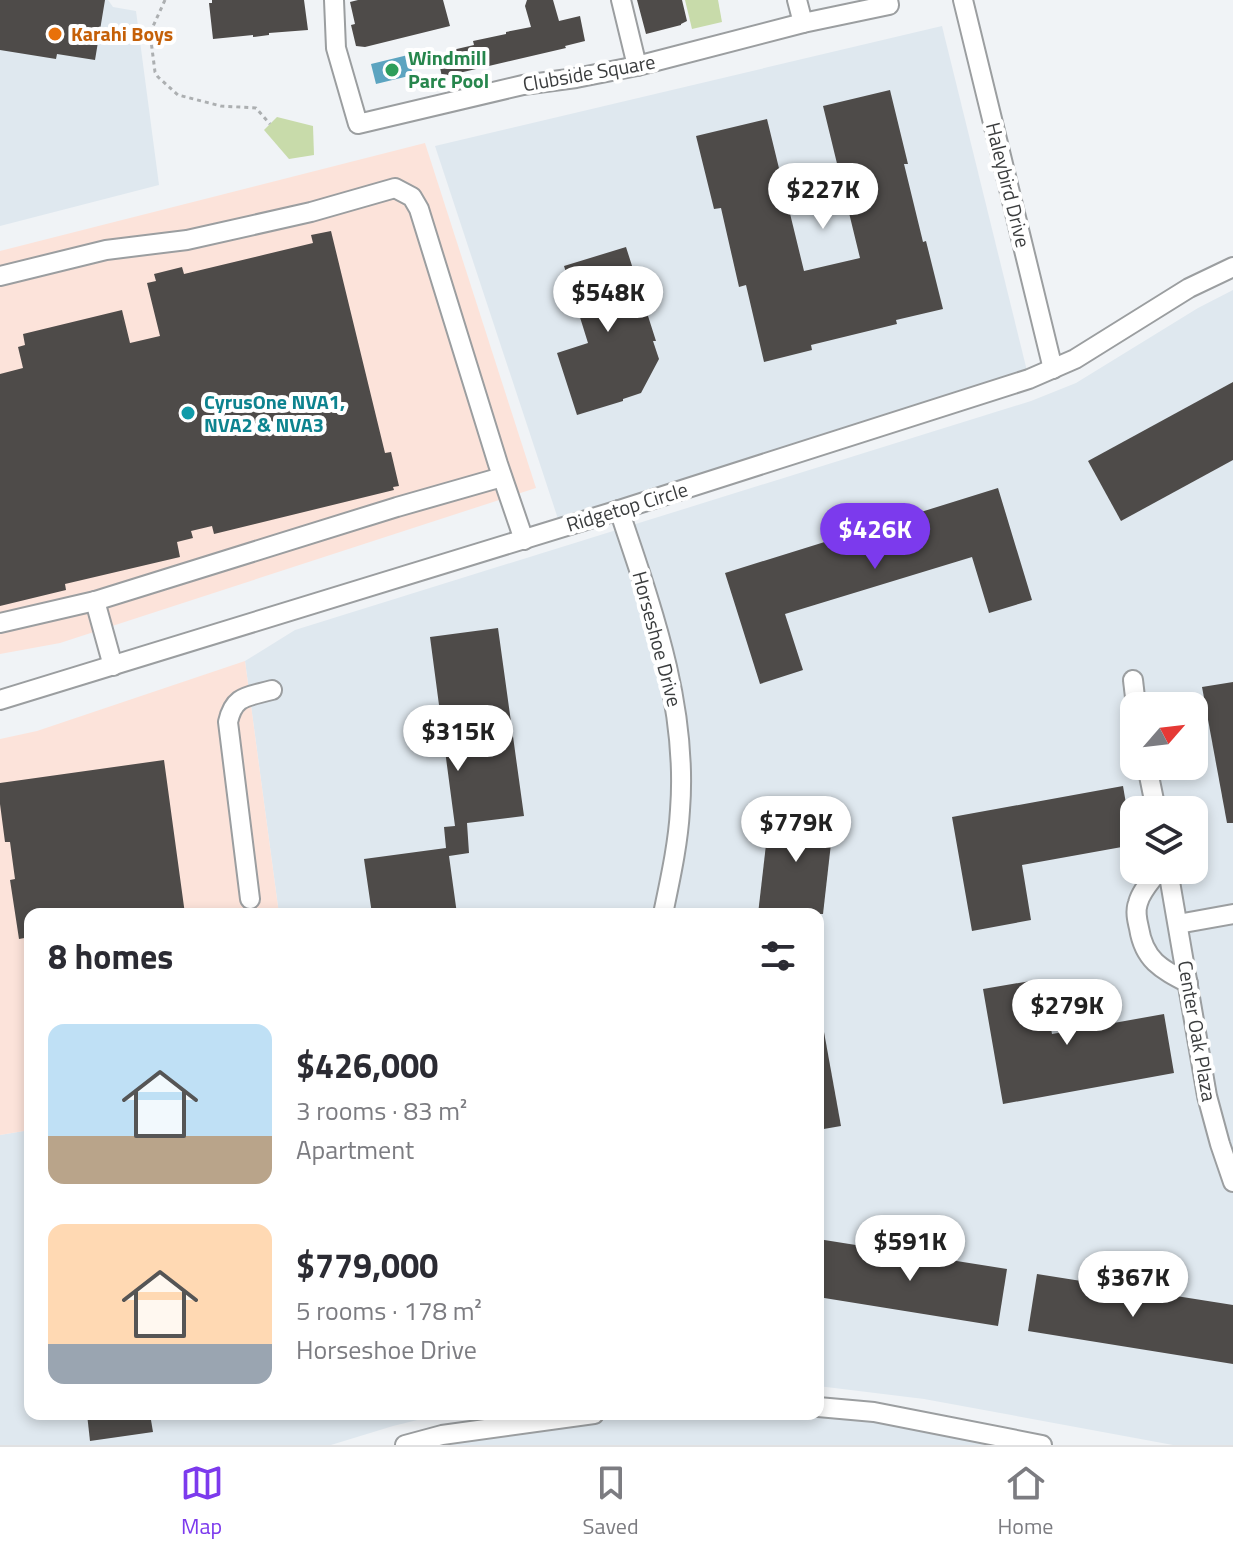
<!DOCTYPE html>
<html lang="en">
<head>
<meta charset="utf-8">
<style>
  :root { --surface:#fff; --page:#f2f2f3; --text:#2b2b33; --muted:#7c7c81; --line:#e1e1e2; --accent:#7c3aed }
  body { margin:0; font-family:"Titillium Web",sans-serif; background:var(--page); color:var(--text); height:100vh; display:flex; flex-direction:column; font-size:30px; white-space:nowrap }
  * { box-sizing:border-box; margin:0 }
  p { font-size:26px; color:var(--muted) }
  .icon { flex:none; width:44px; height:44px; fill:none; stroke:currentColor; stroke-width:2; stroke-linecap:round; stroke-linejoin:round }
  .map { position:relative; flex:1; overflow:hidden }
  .details { position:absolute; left:24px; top:908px; width:800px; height:512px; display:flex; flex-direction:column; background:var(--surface); border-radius:16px; box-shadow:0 4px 12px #0003 }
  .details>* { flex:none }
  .needle { width:52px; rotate:62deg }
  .tools { position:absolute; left:1120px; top:692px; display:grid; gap:16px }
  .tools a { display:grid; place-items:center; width:88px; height:88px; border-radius:16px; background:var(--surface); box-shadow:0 4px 12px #0003; font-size:40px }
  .price { position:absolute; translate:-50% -68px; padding:0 18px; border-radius:28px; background:#fff; color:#222; font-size:26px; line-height:52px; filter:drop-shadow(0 2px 4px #0008) }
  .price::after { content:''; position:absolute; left:50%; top:48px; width:24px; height:18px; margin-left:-12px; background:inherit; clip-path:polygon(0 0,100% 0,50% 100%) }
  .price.selected { background:var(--accent); color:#fff }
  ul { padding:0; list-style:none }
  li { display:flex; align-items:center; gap:24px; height:200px; padding:0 24px }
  li span { display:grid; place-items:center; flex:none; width:224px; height:160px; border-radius:16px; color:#555 }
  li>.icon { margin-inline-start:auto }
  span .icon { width:96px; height:96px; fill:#fffc; stroke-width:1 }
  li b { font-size:34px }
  h2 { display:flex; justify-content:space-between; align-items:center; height:96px; padding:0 24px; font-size:34px }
  .menu { display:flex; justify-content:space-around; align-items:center; height:112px; border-top:2px solid var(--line); background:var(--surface); font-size:22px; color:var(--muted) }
  .menu a { display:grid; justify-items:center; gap:4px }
  .menu .selected { color:var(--accent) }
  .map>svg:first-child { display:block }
  .built { fill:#dfe8ef; fill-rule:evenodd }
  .industrial { fill:#fce3da }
  .green { fill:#c8dbaa }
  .water { fill:#5ca4c0 }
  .building { fill:#4e4b49 }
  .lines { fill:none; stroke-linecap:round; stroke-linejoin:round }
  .minor-casing { stroke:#9b9ea0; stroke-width:22 }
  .path { stroke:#acafb1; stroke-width:3; stroke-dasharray:4 4; stroke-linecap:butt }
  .minor { stroke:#fff; stroke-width:18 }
  .food-dot { fill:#e8710a; stroke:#fff; stroke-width:3 }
  .leisure-dot { fill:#2e9e5b; stroke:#fff; stroke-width:3 }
  .culture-dot { fill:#0f9aa8; stroke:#fff; stroke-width:3 }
  .labels { text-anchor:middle; stroke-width:8; stroke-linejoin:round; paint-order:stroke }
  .food-label { font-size:20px; font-weight:bold; fill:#c56008; stroke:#fff; text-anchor:start }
  .leisure-label { font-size:20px; font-weight:bold; fill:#27864d; stroke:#fff; text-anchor:start }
  .street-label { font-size:20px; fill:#3b3d3e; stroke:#fff }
  .culture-label { font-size:20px; font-weight:bold; fill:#0d838f; stroke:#fff; text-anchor:start }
</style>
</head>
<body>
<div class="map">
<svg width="1233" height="1445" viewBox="0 0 1233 1445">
  <rect width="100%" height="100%" fill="#f0f3f6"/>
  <!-- built -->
  <g class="built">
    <polygon points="0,0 108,0 113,7 136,11 159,185 0,226"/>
    <polygon points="942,26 1029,379 561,528 435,146"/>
    <path d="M1233 290V1445H1173L924 1399 818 1386V914H279L245 661 295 630 1031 401 1076 383 1198 308ZM1134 706H1194V766H1134ZM1134 810H1194V870H1134Z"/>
    <polygon points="30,1130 30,1414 442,1414 393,1426 331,1445 0,1445 0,1135"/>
    <polygon points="818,1407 1042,1445 444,1445 442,1435 594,1414 818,1414"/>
  </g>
  <!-- industrial -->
  <g class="industrial">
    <polygon points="425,143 536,488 60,643 0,654 0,251"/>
    <polygon points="245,661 279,914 30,914 30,1130 0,1135 0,739 37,731"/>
  </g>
  <!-- green -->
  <g class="green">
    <polygon points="685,0 718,0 722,22 692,29"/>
    <polygon points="277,117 313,126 314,155 289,159 264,130"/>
  </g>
  <!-- water -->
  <polygon class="water" points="408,55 413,75 376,84 371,64"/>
  <!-- building -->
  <g class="building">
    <polygon points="0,0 105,0 95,60 57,54 56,59 0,50"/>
    <polygon points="212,0 304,0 308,30 269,33 269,35 253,37 253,35 213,39 209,3 212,3"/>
    <polygon points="358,0 443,0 450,26 365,47 356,46 351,25 355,24 350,2"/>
    <polygon points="527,0 553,0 559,21 580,16 585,41 565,46 566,48 442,77 438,58 449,54 448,51 474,45 473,41 506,34 506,32 531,27 525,6"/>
    <polygon points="637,0 682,0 687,21 681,24 681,25 646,34"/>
    <polygon points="890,90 908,164 904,164 914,205 923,242 926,241 943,309 896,320 897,324 811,345 812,350 764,362 746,285 739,287 721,208 714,209 696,136 767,119 804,271 860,258 823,106"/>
    <polygon points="331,231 385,453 391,452 399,486 393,487 394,490 214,534 212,526 191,531 193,538 177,542 180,557 65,584 66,590 0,606 0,374 23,368 18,347 25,345 23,334 122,310 130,343 160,336 147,283 156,281 154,274 182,267 184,274 313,243 311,235"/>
    <polygon points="626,247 656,341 653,341 659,359 641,393 623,399 623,401 577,415 557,353 588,343 564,266"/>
    <polygon points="1233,382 1233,460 1121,521 1088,461"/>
    <polygon points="998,488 1032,600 989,613 972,557 785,614 803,670 760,684 725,573"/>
    <polygon points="498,628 524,816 467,823 469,853 449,856 457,914 372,914 364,859 446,848 444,827 455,826 430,637"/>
    <polygon points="1233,682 1233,823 1227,823 1202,687"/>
    <polygon points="164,760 185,914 30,914 30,937 19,939 10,880 15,879 10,842 5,842 0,804 0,783"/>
    <polygon points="1123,786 1133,845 1022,865 1031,920 972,931 952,817"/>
    <polygon points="770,810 834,817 823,914 758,914"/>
    <polygon points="1042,979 1052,1034 1164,1014 1174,1073 1003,1104 983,989"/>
    <polygon points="824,1032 841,1126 818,1130 818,1033"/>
    <polygon points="818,1239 1007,1269 998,1326 818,1297"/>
    <polygon points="1037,1274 1233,1305 1233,1364 1028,1331"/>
    <polygon points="87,1414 150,1414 153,1432 90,1441"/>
  </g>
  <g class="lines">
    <!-- minor casing -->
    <g class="minor-casing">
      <g id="minor">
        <polyline points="334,0 336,48 358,124 523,85 576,78 637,66 803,23 889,5 888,0"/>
        <polyline points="621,0 637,66"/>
        <polyline points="797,0 803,23"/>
        <polyline points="963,0 1053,369"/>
        <polyline points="0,276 106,250 187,240 311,212 395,188 412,197 419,209 498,464 524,540"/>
        <path d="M619 510C652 608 688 706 680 810 678 845 670 880 663 914"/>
        <polyline points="95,601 113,666"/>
        <polyline points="0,623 95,601 397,507 502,477"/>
        <polyline points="1133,680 1136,706"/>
        <polyline points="0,700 619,510 1029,379 1075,359 1189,288 1233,267"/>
        <polyline points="1147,766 1156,810"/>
        <path d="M1159 870C1152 880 1141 891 1138 903 1135 911 1137 920 1139 928 1144 960 1161 969 1188 983"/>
        <polyline points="1168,870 1207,1096 1220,1144 1233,1182"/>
        <path d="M250 899 228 722C234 695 247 697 272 690"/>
        <polyline points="1178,924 1233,914"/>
        <polyline points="818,1407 874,1412 1042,1445"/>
        <polyline points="405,1445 442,1435 594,1414"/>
      </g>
    </g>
    <!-- path -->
    <polyline class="path" points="165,0 150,33 155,72 158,77 178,95 221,106 256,108 270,124"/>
    <!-- minor -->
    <use href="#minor" class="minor"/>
  </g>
  <!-- markers -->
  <circle class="food-dot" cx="55" cy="34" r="8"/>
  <circle class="leisure-dot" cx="392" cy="70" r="8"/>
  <circle class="culture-dot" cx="188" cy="413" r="8"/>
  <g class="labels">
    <!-- food labels -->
    <g class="food-label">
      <text x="71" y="41">Karahi Boys</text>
    </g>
    <!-- leisure labels -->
    <g class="leisure-label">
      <text x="408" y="65">Windmill<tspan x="408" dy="23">Parc Pool</tspan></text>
    </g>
    <!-- street labels -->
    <g class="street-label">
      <text transform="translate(589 73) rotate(-10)" y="7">Clubside Square</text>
      <text transform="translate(1008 185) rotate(76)" y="7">Haleybird Drive</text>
      <text transform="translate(627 507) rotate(-17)" y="7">Ridgetop Circle</text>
      <text transform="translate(657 639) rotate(75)" y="7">Horseshoe Drive</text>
      <text transform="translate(1197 1031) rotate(80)" y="7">Center Oak Plaza</text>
    </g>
    <!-- culture labels -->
    <g class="culture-label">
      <text x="204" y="409">CyrusOne NVA1,<tspan x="204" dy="23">NVA2 &amp; NVA3</tspan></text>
    </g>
  </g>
</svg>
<div class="tools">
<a><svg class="needle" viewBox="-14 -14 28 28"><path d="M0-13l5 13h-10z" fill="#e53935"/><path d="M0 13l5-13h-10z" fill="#7c7c81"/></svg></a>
<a><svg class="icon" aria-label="layers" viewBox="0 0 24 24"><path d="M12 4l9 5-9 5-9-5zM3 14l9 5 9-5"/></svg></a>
</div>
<b class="price" style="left:823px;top:231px">$227K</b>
<b class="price" style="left:608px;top:334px">$548K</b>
<b class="price selected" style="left:875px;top:571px">$426K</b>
<b class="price" style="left:458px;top:773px">$315K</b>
<b class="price" style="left:796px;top:864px">$779K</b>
<b class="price" style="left:1067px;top:1047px">$279K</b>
<b class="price" style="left:910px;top:1283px">$591K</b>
<b class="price" style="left:1133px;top:1319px">$367K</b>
<section class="details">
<h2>8 homes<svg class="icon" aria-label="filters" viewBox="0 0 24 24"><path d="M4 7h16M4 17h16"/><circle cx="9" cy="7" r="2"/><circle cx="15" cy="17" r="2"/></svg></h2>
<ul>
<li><span style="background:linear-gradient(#bfe0f5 70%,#b9a48a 0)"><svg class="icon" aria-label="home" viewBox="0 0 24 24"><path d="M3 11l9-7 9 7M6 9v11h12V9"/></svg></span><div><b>$426,000</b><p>3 rooms · 83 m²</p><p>Apartment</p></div></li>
<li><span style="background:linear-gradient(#ffd9b3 75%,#9aa5b1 0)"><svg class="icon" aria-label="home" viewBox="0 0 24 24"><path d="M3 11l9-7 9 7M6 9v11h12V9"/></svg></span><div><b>$779,000</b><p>5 rooms · 178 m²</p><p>Horseshoe Drive</p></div></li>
</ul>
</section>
</div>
<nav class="menu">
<a class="selected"><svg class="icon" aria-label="map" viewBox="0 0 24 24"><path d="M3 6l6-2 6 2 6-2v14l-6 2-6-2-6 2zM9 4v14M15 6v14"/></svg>Map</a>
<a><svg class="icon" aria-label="saved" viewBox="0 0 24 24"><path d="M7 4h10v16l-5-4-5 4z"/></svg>Saved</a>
<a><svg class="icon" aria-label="home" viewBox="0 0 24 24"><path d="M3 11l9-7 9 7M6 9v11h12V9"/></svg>Home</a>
</nav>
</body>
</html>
